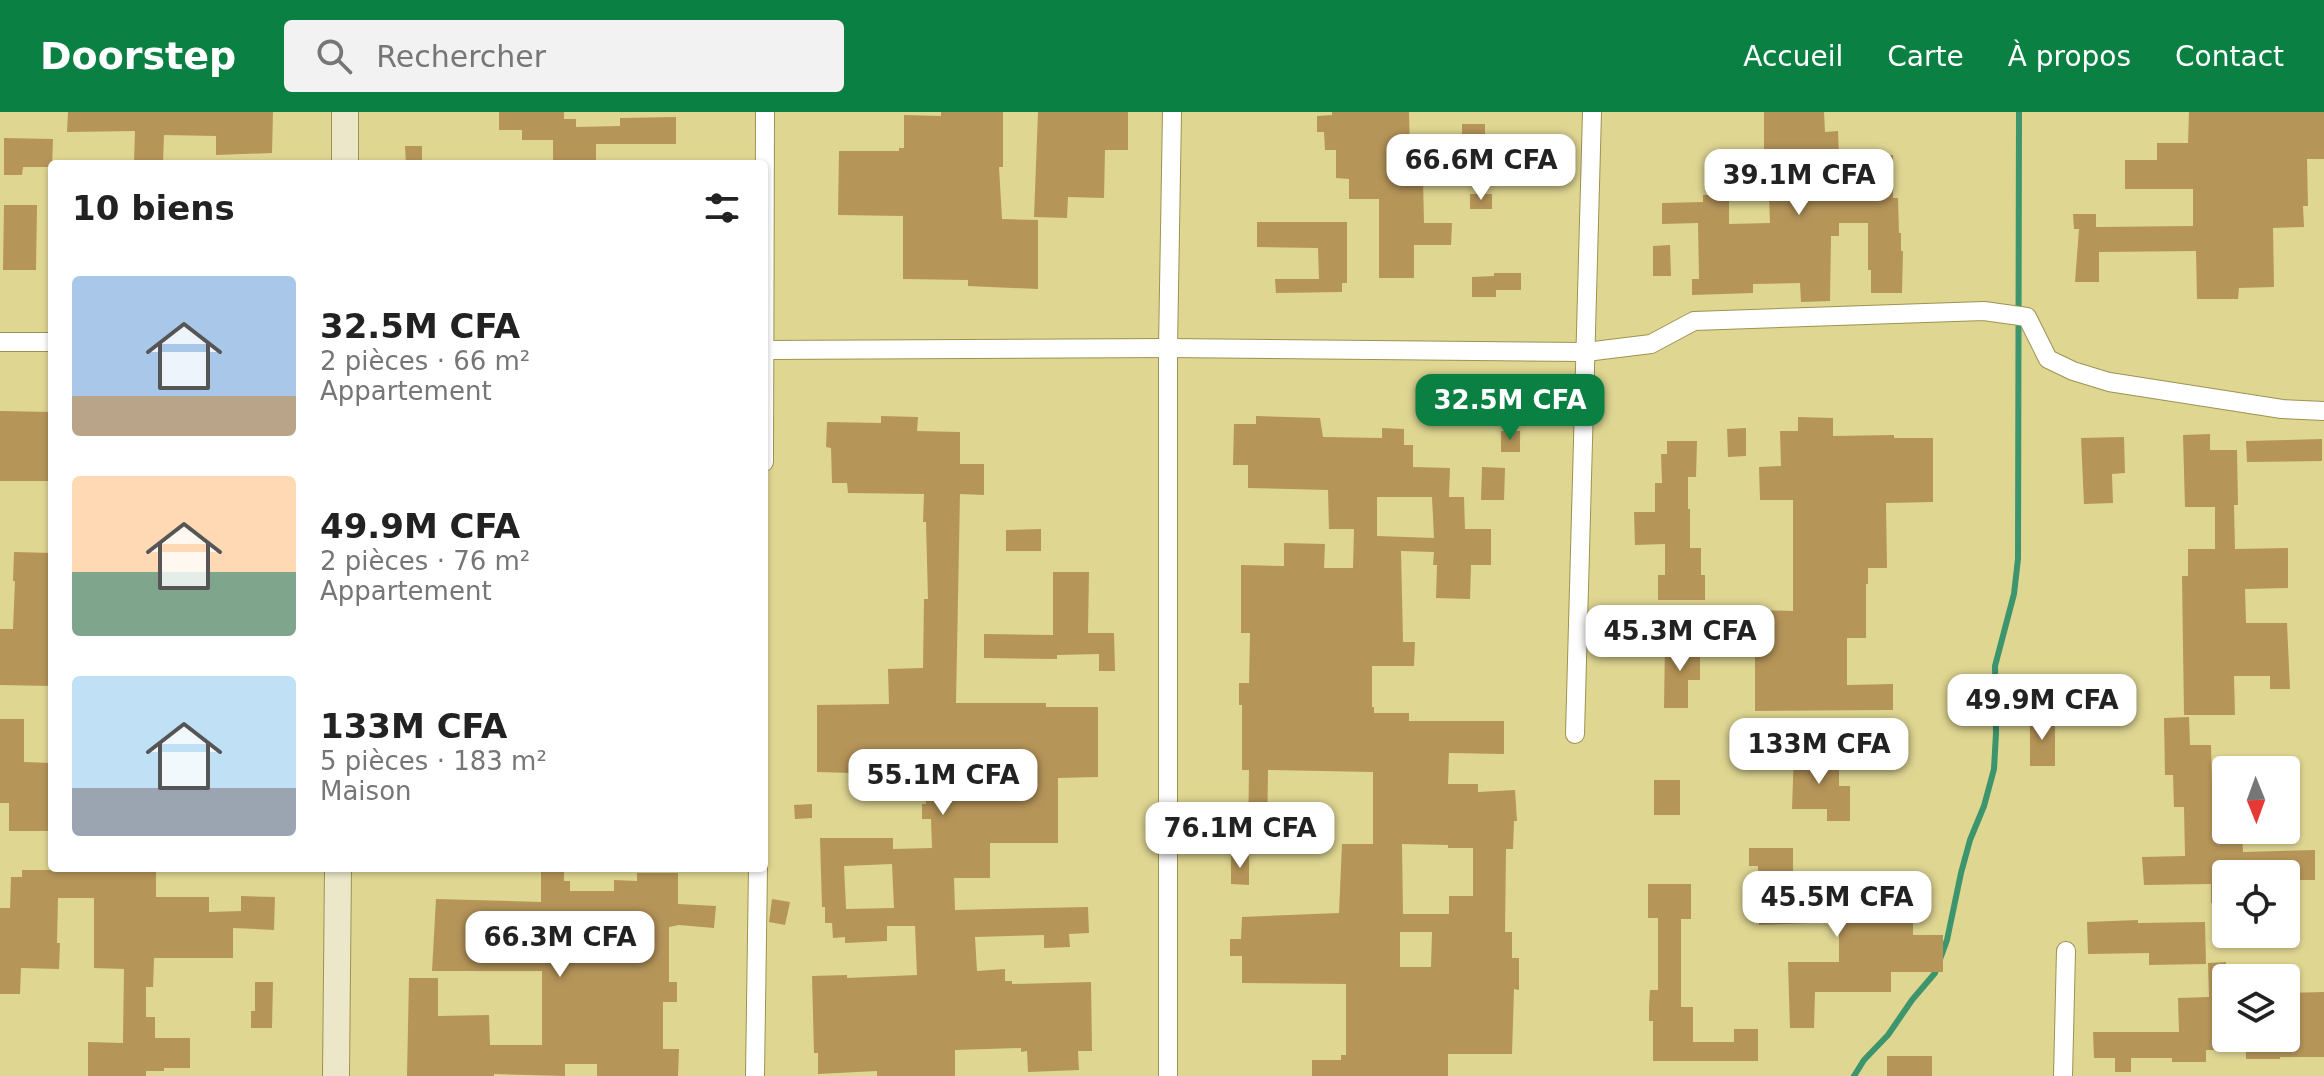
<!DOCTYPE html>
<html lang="fr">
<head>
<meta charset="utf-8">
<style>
  :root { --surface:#fff; --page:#f2f2f2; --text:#222; --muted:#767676; --accent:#0b8043 }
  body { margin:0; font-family:"DejaVu Sans",sans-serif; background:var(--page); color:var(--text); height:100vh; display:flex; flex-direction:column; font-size:30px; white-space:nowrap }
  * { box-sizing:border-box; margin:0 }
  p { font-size:26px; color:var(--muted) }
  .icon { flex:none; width:44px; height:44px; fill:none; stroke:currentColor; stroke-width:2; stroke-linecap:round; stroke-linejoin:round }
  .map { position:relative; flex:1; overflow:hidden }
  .details { position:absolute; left:48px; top:48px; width:720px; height:712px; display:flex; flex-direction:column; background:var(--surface); border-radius:8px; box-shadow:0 2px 6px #0004 }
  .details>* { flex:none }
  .needle { width:52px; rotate:179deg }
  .buttons { position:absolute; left:2212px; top:644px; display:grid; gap:16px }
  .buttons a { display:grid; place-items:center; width:88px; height:88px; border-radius:8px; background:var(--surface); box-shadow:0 2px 6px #0004; font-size:40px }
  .price { position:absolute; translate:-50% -68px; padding:0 18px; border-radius:16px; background:#fff; color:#222; font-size:26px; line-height:52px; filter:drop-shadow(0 2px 4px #0008) }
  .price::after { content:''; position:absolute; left:50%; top:48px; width:24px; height:18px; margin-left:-12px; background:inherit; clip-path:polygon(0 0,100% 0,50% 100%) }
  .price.current { background:var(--accent); color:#fff }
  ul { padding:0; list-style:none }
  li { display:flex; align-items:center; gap:24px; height:200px; padding:0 24px }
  li span { display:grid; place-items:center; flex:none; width:224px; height:160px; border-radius:8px; color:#555 }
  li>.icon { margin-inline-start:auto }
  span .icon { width:96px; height:96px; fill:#fffc; stroke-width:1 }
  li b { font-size:34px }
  h2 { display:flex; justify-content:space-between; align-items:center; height:96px; padding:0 24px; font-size:34px }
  header { display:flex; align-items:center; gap:48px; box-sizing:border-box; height:112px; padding:0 40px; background:var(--accent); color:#fff }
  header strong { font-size:38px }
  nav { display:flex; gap:44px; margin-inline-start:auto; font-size:28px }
  .search { width:560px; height:72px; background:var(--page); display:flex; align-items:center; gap:20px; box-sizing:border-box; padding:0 28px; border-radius:8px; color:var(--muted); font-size:30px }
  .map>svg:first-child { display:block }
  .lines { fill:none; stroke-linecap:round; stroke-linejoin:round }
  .stream { stroke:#3d956d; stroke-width:6 }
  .building { fill:#b69559; fill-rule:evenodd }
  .street-casing { stroke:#9d9351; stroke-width:20 }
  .secondary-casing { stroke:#9d9351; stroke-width:28 }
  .street { stroke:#fff; stroke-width:18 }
  .secondary { stroke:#ebe7c8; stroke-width:26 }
</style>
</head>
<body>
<header>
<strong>Doorstep</strong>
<div class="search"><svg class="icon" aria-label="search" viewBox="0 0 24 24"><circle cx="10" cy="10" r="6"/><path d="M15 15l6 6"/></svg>Rechercher</div>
<nav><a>Accueil</a><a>Carte</a><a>À propos</a><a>Contact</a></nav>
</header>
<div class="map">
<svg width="2324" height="964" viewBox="0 0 2324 964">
  <rect width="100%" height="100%" fill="#dfd692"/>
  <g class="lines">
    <!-- stream -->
    <polyline class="stream" points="1854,964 1864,948 1888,923 1912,888 1935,861 1947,828 1961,761 1970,728 1984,694 1994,657 1996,621 1995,554 2014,482 2018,447 2019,0"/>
  </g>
  <!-- building -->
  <g class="building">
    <polygon points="68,0 273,0 272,41 216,43 216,24 164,23 163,52 134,52 135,19 67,20"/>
    <polygon points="499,0 564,0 564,7 576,7 576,15 620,14 620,6 676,5 676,32 596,32 596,52 553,52 553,28 522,28 522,18 499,18"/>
    <polygon points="941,0 1003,0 1003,55 999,55 1002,107 1038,108 1038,177 968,174 968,168 903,167 903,104 838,103 839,39 899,39 899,36 904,36 904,3 941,4"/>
    <polygon points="1038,0 1128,0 1128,38 1105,38 1104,86 1068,85 1067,106 1034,105"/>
    <polygon points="1332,0 1409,0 1410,44 1415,44 1415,67 1423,67 1424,111 1452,111 1451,133 1414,133 1414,166 1379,166 1379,87 1349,87 1349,67 1336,66 1336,38 1325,38 1324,20 1317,20 1317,4 1332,3"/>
    <polygon points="1764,0 1824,0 1825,20 1838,19 1839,43 1893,43 1893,86 1898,86 1899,121 1901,121 1901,139 1903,139 1902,181 1871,181 1871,158 1868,158 1868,111 1839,111 1839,124 1831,124 1830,189 1801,190 1800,171 1753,172 1753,181 1692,183 1692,167 1699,167 1698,111 1662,112 1662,91 1703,90 1703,83 1729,83 1729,112 1770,111 1769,85 1776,85 1775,42 1764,42"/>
    <polygon points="2189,0 2324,0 2324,47 2307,47 2308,94 2303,94 2304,115 2273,116 2274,175 2239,176 2238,187 2197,187 2196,139 2099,140 2099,170 2075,170 2079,117 2074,117 2073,102 2096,102 2096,115 2193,114 2193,77 2125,77 2125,48 2157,48 2157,31 2188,31"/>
    <rect x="1462" y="12" width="23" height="27"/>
    <polygon points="4,26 53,27 52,55 23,55 22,63 4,63"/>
    <polygon points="405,34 422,34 422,52 406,52"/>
    <rect x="1470" y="82" width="22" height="15"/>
    <polygon points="4,93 37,93 36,158 3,158"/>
    <polygon points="1257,110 1347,110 1347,171 1342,171 1342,180 1276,181 1275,167 1319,167 1318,136 1257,135"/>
    <polygon points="1670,133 1671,164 1653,164 1653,134"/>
    <polygon points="1494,161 1521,161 1521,178 1496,178 1496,185 1472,185 1472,165 1494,164"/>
    <polygon points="0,299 52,300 52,369 0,369"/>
    <path d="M881 304 918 305 917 319 960 320V352H984V383L960 382 956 591H1046V595H1098V665L1058 666V731H990V766H954L955 798 1088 795 1089 821 1069 822 1070 835 1044 836V823L975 825 977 859 1005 857V869H1012V872L1091 870 1092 939H1078L1079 958 1028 960 1027 939 1021 940V936L955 938V964H877V959L818 962V941H814L812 864 847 863V866L917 863 915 814H887V829L845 831V825L833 826 832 811H825V795H822L820 726H893V737L932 736 931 707H922V692H926V663L817 660V593L889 592 888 557 923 556 924 487H928L926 410H923L924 382 848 381 847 371H832L831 336 826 335 827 310 881 311ZM892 752 894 796 846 797 844 754Z"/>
    <path d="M1256 304 1320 306 1323 325 1382 326V316L1404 317V333H1413V355L1450 356 1449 385H1464L1465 417H1491V453H1471L1470 487 1436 486 1437 453H1433L1434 440 1401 439 1403 530H1415L1414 554H1372V595H1374V601H1409V609H1504V642L1449 641 1448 672H1478V680L1515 678 1517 709H1514L1513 737H1506L1505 820H1512V846H1519V878L1514 877 1512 942H1448V964H1312V948H1341V943H1346V872L1242 871V844H1230V827H1241L1242 805 1339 801 1342 732H1373V660L1268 658 1267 729H1248L1249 658H1242V593H1239V571H1249L1250 521H1241V453L1284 454V431L1325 432 1324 456H1353L1354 417H1329L1328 378 1248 376V353H1233L1234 312H1256ZM1377 385H1432L1434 426 1377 424ZM1402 732 1448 733V736H1473V784H1449V802H1403ZM1400 820H1432L1431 855H1400Z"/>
    <polygon points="1798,305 1833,306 1833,324 1894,323 1894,326 1933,326 1933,390 1886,391 1887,456 1868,456 1868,472 1866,472 1866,526 1847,526 1847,573 1893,572 1893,598 1755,599 1755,526 1708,526 1709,493 1757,493 1757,498 1793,499 1793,388 1760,388 1759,355 1781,354 1780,319 1798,319"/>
    <polygon points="1746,316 1746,344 1728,345 1727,317"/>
    <rect x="1501" y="319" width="19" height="21"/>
    <polygon points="2210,322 2210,338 2237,338 2238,393 2234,393 2235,437 2288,436 2288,476 2245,477 2246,511 2287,511 2290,577 2270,577 2270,564 2234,564 2235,603 2184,603 2182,464 2188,464 2188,437 2215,437 2215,395 2185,395 2183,323"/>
    <polygon points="2124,325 2125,361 2112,362 2113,391 2084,392 2081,326"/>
    <polygon points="2322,327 2322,349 2247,350 2246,329"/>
    <polygon points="1667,329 1697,329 1696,365 1688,365 1688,397 1690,397 1690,436 1701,436 1701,463 1705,463 1705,488 1658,488 1658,463 1665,463 1665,432 1635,433 1634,400 1655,400 1655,371 1662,371 1661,342 1667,342"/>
    <polygon points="1482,355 1505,356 1504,388 1481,388"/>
    <polygon points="1041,417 1041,439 1006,439 1006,418"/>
    <polygon points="14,440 52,441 52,574 0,573 0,517 13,517 15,469 13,469"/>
    <polygon points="1053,460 1089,460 1088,521 1114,521 1115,559 1099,559 1099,542 1057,543 1057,547 984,546 984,522 1053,523"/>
    <polygon points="1665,532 1700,532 1700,568 1688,568 1688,596 1664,596"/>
    <polygon points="2189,605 2190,633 2211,633 2212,672 2226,672 2226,718 2242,718 2243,740 2315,738 2315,768 2286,768 2286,762 2226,762 2226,791 2211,791 2211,772 2144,773 2142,745 2185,744 2184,695 2174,695 2173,663 2165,663 2164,606"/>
    <polygon points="2030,606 2055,607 2055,654 2030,654"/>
    <polygon points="0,607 24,607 24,650 52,651 52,719 9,719 9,691 0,691"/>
    <polygon points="1794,638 1819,638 1819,650 1839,650 1839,674 1850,674 1850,709 1827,709 1827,697 1792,697"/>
    <rect x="1654" y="668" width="26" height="35"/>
    <polygon points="812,692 812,706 795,707 794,693"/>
    <polygon points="1749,736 1793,736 1793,781 1824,781 1824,776 1851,776 1851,810 1913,810 1913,823 1943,823 1943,860 1891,860 1891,880 1815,880 1814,916 1790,916 1788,850 1839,850 1839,810 1759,813 1758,754 1749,754"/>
    <polygon points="1231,744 1249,744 1249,773 1231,772"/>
    <polygon points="54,756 156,756 156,785 209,785 209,800 241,799 241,784 275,785 274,818 233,816 233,846 154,846 153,875 146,875 146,905 155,905 155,926 190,926 190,956 164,956 164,959 146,959 146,964 88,964 88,930 123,931 123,927 124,857 94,856 94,786 58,786 57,831 60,831 59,857 21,856 20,882 0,882 0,796 10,796 11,765 22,765 22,758 54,758"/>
    <polygon points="541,756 564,756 564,769 570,769 570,779 614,779 614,768 637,769 637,761 678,761 678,792 716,794 714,816 679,813 669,815 669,870 677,870 677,890 663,890 663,937 679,937 678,964 597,964 597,952 565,952 565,964 494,962 494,964 407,964 409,866 438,866 438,904 489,903 490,933 542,933 542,859 432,859 436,787 541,790"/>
    <polygon points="1648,772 1691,772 1691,807 1681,807 1681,895 1693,895 1693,930 1734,930 1734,917 1758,917 1758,949 1653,949 1653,909 1649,909 1649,894 1650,878 1658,878 1658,806 1648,806"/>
    <polygon points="772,787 790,790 785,813 769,810"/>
    <polygon points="2138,808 2138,811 2205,810 2206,852 2149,853 2149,841 2088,842 2087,810"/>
    <polygon points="2226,850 2226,938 2206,938 2206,950 2172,950 2172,946 2131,946 2131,960 2115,960 2115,946 2094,946 2093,920 2179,920 2178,886 2209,885 2208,851"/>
    <polygon points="255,870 273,870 272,916 251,916 251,899 255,899"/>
    <polygon points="2324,880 2324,945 2280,945 2280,947 2246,947 2246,926 2286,926 2286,881"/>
    <rect x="1887" y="944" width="45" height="20"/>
  </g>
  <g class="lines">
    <!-- street casing -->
    <g class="street-casing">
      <g id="street">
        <polyline points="0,230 52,230"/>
        <polyline points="764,238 1168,236 1586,240 1651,232 1694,209 1984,199 2027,205 2048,247 2073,259 2109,270 2282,297 2324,299"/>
        <polyline points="764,350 765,0"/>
        <polyline points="1575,622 1592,0"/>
        <polyline points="755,964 758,756"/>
        <polyline points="1168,964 1168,236 1172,0"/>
        <polyline points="2063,964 2066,839"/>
      </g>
    </g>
    <!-- secondary casing -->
    <g class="secondary-casing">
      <g id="secondary">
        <polyline points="345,52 345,0"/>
        <polyline points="336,964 338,756"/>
      </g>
    </g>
    <!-- street -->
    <use href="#street" class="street"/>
    <!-- secondary -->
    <use href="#secondary" class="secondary"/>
  </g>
</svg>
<div class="buttons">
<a><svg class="needle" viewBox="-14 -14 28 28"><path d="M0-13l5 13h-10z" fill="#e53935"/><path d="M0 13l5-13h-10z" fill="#767676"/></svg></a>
<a><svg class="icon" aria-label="locate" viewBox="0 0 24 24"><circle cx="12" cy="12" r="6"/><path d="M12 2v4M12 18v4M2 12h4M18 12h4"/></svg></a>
<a><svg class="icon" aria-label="layers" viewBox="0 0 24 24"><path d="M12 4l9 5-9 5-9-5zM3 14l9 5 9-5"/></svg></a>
</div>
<b class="price" style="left:1481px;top:90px">66.6M CFA</b>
<b class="price" style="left:1799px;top:105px">39.1M CFA</b>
<b class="price current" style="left:1510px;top:330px">32.5M CFA</b>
<b class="price" style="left:1680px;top:561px">45.3M CFA</b>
<b class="price" style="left:2042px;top:630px">49.9M CFA</b>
<b class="price" style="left:1819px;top:674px">133M CFA</b>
<b class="price" style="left:943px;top:705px">55.1M CFA</b>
<b class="price" style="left:1240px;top:758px">76.1M CFA</b>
<b class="price" style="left:1837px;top:827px">45.5M CFA</b>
<b class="price" style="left:560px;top:867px">66.3M CFA</b>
<section class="details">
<h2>10 biens<svg class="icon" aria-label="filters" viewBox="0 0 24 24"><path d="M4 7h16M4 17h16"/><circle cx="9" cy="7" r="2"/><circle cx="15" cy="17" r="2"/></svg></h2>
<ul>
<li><span style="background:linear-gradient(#a9c7e8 75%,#b9a48a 0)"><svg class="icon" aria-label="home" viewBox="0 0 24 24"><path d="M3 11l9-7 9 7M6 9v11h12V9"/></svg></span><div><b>32.5M CFA</b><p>2 pièces · 66 m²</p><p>Appartement</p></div></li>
<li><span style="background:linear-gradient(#ffd9b3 60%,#7fa58c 0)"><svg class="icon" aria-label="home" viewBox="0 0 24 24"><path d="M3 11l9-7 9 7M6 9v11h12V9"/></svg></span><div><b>49.9M CFA</b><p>2 pièces · 76 m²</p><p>Appartement</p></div></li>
<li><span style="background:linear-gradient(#bfe0f5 70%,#9aa5b1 0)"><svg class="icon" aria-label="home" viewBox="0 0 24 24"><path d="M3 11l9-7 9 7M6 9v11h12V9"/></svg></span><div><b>133M CFA</b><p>5 pièces · 183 m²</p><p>Maison</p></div></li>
</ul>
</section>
</div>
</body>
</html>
